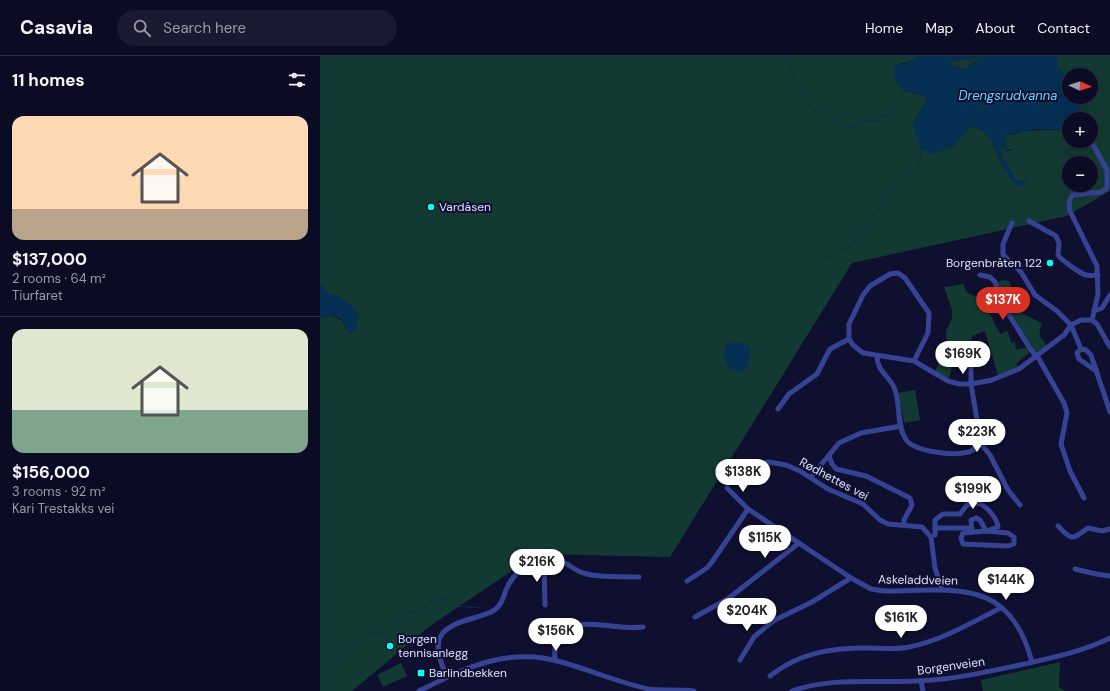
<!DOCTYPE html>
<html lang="en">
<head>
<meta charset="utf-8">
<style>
  :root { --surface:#0b0b24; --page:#191931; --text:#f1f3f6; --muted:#9a9ba6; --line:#2b2b41; --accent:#d93025 }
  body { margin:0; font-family:"DM Sans",sans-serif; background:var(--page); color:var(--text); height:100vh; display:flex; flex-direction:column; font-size:15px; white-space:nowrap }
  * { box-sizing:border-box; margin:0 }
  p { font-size:13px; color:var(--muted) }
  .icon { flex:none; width:22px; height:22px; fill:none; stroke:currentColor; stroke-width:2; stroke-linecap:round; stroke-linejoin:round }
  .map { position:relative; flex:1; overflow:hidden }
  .panel { display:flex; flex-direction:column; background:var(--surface); width:320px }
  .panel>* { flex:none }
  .needle { width:26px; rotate:93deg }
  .tools { position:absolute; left:742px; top:12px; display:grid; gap:8px }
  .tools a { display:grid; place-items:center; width:36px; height:36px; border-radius:50%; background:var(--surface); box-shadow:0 4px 16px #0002,0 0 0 1px var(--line); font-size:20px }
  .price { position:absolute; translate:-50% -34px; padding:0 9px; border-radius:14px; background:#fff; color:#222; font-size:13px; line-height:26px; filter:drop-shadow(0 1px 2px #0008) }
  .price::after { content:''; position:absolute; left:50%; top:24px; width:12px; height:9px; margin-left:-6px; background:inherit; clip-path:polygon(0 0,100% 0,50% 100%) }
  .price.on { background:var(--accent); color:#fff }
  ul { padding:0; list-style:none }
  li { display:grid; align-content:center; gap:8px; height:212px; padding:0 12px }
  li+li { border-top:1px solid var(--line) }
  li span { display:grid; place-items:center; height:124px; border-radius:12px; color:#555 }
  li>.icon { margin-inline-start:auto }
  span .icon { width:72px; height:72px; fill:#fffc; stroke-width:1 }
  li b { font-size:17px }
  h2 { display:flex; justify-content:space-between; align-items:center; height:48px; padding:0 12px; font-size:17px }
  header { display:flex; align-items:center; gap:24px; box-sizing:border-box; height:56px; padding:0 20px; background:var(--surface); border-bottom:1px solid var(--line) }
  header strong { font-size:19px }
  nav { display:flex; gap:22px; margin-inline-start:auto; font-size:14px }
  .search { width:280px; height:36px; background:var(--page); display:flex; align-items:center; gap:10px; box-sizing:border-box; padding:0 14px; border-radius:22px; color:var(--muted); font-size:15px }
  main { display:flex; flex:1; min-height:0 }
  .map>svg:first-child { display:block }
  .green { fill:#123a32; fill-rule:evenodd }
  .water { fill:#052f53 }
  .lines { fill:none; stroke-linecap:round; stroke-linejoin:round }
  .stream { stroke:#052f53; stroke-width:1 }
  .minor { stroke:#364293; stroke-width:5 }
  .poi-dot { fill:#0affee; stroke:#0f0f30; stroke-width:1.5 }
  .labels { text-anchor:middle; stroke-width:4; stroke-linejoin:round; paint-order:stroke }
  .poi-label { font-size:12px; fill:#dee0ff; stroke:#0f0f30; text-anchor:start }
  .street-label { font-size:12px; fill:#dee0ff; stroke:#0f0f30 }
  .water-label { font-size:13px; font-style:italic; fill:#6cd4ff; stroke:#0f0f30 }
</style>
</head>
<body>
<header>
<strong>Casavia</strong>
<div class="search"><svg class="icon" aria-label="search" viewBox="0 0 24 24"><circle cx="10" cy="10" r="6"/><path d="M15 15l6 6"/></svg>Search here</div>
<nav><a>Home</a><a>Map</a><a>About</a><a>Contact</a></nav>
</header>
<main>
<section class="panel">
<h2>11 homes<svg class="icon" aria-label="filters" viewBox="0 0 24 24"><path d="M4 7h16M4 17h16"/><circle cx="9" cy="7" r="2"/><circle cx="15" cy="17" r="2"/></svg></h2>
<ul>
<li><span style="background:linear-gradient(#ffd9b3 75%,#b9a48a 0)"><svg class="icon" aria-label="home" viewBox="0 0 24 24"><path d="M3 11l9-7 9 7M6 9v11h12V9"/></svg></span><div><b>$137,000</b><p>2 rooms · 64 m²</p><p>Tiurfaret</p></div></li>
<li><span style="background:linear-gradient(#dfe7d0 65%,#7fa58c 0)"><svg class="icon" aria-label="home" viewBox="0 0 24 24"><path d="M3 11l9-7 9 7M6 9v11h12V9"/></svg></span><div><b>$156,000</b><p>3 rooms · 92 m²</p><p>Kari Trestakks vei</p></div></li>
</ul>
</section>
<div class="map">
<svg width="790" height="635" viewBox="0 0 790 635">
  <rect width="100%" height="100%" fill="#0f0f30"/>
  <!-- green -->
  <g class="green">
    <path d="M0 0H598L588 7H582L574 21 586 35 606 40 607 43 593 69 602 92C626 102 636 87 649 71 679 69 676 120 701 130L706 124 698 125 695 124 687 108 681 101 683 88 687 95H692L686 91 684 77 691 79 702 75 749 73V85H771V63H758L760 55V41H771V19H749V25L736 9 738 0H790V135L747 160 532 207 350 501 217 498 110 570 32 635H0V262L10 259 23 265 27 276 33 277 20 242 7 237 0 229ZM749 107H771V129H749Z"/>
    <path d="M659 0H665C656 3 652 9 644 14L627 8C635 0 649 7 659 0Z"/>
    <path d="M682 224 689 225C694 234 693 244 698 253 704 261 716 262 722 268 717 277 720 282 727 289L717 296 713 295 685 250 677 227Z"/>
    <path d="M644 228C645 241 655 239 664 242L669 256 680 278 687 275 692 287 695 286 696 294 707 291 709 297 696 308 698 311 678 320 665 275 652 280 651 287 635 290 631 317 628 323 615 315 627 291 626 275 632 262V254L624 231Z"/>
    <polygon points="595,334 600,364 584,367 578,337"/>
    <polygon points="740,606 739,631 745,635 663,635 661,624"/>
    <polygon points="81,607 87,620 63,631 57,619"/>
  </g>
  <!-- water -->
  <g class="water">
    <path d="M598 0H659C649 7 635 0 627 8L644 14C652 9 656 3 665 0H738L736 9 749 25V41H760V55L758 63H749V73L747 74 721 73 702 75 688 79 684 77 686 91 692 94H687L683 88 681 101 687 108 695 124 698 125 706 124 702 130C679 129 680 68 649 71L633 91 609 99 607 97 608 95 600 90 593 69 607 43 606 40 581 33 574 21 575 9 588 7Z"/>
    <path d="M0 229C2 231 4 234 7 236 10 238 15 239 18 241 36 248 44 260 33 277L27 276 23 264 10 259 0 262Z"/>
    <polygon points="420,286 430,291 429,309 421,316 408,311 403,298 407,288"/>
  </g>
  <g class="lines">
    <!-- stream -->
    <g class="stream">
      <path d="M464 0C473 12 475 27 482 39 487 50 499 58 509 65L513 63 521 69 533 71 542 64 557 66 561 61 572 58 585 35"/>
      <polyline points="504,203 534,188 538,183 546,169 572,135 585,121 593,118 600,105 603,93"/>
      <polyline points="100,556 108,546 121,543 130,545 136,550 162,552"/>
      <polyline points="0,618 44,579 52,576 66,580 75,572 86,556 97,556"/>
    </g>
    <!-- minor -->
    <g class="minor">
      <polyline points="771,85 787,114 787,132 781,136 752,139 749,146 750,155 777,210 778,238 772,264"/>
      <path d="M709 165 736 180 739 187 738 199C740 203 761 218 766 219 770 220 774 219 778 219"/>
      <polyline points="692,167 683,188 683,199 701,216 715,239 737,255 751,269 761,293 766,294 771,299 790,356"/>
      <polyline points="660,219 670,221 675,226 682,248 711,294 719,303 744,347 747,357 741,388 750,415 764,442"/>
      <polyline points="774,255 782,252 790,239"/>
      <polyline points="651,292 651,328 661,388 670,399 688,434 700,449"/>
      <polyline points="761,293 757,297 759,303 776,315"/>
      <path d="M557 300C557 315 568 319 574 331 581 347 576 367 585 382 592 396 634 400 648 396 653 395 657 391 661 388"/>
      <polyline points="594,305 608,277 609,257 585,222 578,217 570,218 550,230 543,239 529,268 529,283 533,289 543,297 594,305 628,325 639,328 651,328 672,324 699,313 744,279 751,269 761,264 772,264 777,268 790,291"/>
      <polyline points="458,353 469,338 497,318 510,293 529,283"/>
      <polyline points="509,400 512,408 516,413 546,420 590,442 592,449 584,464 584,469"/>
      <polyline points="416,411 449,406 466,409 480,415 508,433 543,448 560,464 568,468 602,471 611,481 615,512 622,533"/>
      <polyline points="491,421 519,387 541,377 581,370"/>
      <path d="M407 432 428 453 531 522 551 533 564 535C634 535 689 520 712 606"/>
      <path d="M738 470C753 486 752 483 768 472L782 475 790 473"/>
      <polyline points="615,472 651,472"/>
      <polyline points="652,475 651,464 656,462 660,464 666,475"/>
      <path d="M615 479V464L623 458H640L647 449 658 447C667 450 677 462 678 471L666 475 643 477 641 482 643 488 688 490 694 488V481L688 477 666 475"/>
      <polyline points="224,505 225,549"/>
      <polyline points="755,513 776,518 790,520"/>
      <polyline points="367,525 387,512 392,506 428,453"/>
      <polyline points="375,561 409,542 479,487"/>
      <path d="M235 604C230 548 291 576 323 571"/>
      <polyline points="420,604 434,581 453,565 492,546 531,522"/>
      <path d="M450 620C479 597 510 592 547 592 561 592 575 594 589 591 621 585 652 566 681 552"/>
      <path d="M127 621C109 582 118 571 157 561 163 559 171 557 176 553 182 548 184 540 186 534 193 517 207 507 225 504 248 502 251 515 267 518 283 522 302 520 319 521"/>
      <polyline points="601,625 603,635"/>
      <path d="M99 635C146 612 188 590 241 606 271 614 299 627 329 633 344 635 359 633 374 635"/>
      <path d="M472 635C511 621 555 627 595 625 631 624 666 616 700 609 730 602 762 596 790 582"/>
    </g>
  </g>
  <!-- markers -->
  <g class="poi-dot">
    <circle cx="111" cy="151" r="4"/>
    <circle cx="730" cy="207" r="4"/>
    <circle cx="70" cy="590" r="4"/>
    <rect x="97" y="613" width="8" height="8" rx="2"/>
  </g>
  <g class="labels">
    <!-- poi labels -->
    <g class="poi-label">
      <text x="119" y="155">Vardåsen</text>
      <text x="722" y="211" text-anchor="end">Borgenbråten 122</text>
      <text x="78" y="587">Borgen<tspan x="78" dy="14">tennisanlegg</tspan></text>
      <text x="109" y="621">Barlindbekken</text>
    </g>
    <!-- street labels -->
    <g class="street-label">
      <text transform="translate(514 423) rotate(28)" y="4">Rødhettes vei</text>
      <text transform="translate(598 524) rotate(1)" y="4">Askeladdveien</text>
      <text transform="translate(631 610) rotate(-8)" y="4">Borgenveien</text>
    </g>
    <!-- water labels -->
    <g class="water-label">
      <text x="688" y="44">Drengsrudvanna</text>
    </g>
  </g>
</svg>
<div class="tools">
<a><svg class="needle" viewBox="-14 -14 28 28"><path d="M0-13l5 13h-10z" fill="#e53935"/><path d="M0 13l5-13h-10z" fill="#9a9ba6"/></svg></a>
<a>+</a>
<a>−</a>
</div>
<b class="price on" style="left:683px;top:265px">$137K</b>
<b class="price" style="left:643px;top:319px">$169K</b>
<b class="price" style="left:657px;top:397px">$223K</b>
<b class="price" style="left:423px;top:437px">$138K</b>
<b class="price" style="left:653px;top:454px">$199K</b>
<b class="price" style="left:445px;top:503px">$115K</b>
<b class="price" style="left:217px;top:527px">$216K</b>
<b class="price" style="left:686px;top:545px">$144K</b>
<b class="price" style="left:427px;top:576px">$204K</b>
<b class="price" style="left:581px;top:583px">$161K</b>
<b class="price" style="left:236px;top:596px">$156K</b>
</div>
</main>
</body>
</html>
